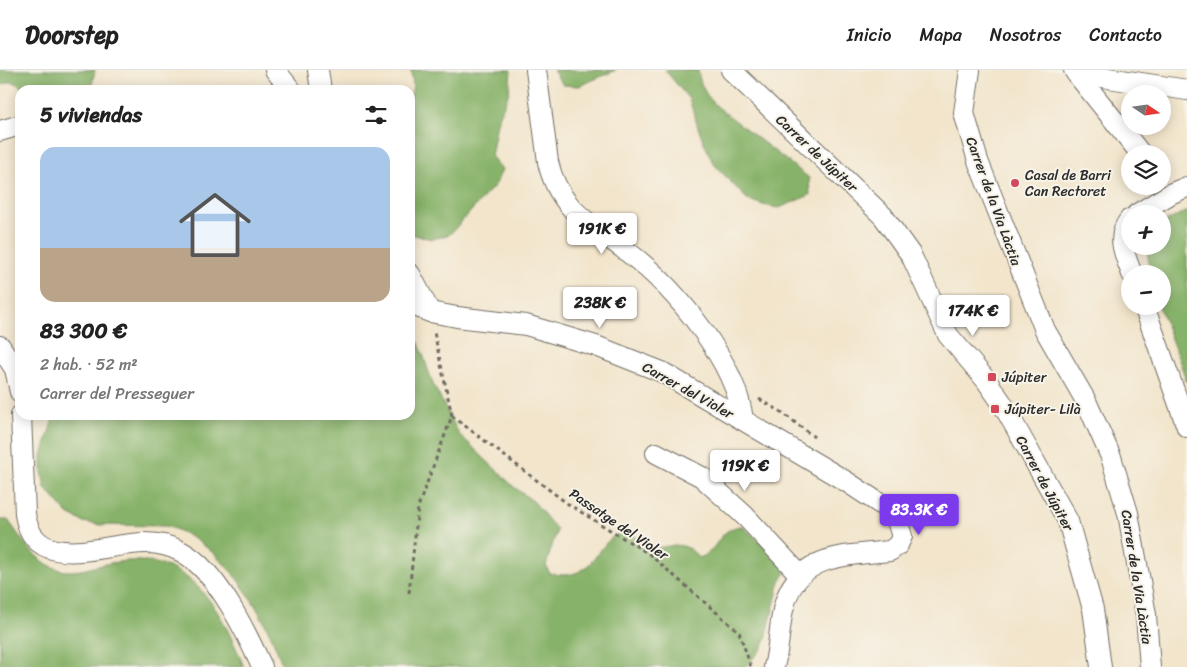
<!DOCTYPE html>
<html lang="es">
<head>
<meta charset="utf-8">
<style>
  :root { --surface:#fff; --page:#f6f6f6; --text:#222; --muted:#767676; --line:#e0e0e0; --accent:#7c3aed }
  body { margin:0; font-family:Sriracha,sans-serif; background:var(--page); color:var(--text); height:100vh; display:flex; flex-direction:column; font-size:19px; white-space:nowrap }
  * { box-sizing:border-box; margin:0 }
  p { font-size:16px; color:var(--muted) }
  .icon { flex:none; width:28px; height:28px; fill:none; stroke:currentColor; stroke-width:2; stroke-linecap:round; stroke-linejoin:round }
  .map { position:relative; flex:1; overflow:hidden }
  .side { position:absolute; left:15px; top:15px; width:400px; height:335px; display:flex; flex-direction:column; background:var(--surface); border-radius:15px; box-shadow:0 2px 12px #0003 }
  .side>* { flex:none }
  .needle { width:32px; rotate:103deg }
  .buttons { position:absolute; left:1121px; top:15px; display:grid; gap:10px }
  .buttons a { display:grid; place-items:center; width:50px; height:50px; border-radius:50%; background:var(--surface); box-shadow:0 2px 12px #0003; font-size:25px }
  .price { position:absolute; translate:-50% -42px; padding:0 11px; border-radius:5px; background:#fff; color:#222; font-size:16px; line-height:32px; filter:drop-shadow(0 1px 2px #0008) }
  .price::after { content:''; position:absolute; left:50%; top:30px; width:15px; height:11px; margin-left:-8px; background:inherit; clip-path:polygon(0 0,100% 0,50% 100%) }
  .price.selected { background:var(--accent); color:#fff }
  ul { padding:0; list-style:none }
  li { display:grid; align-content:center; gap:10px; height:265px; padding:0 25px }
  li span { display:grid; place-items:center; height:155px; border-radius:15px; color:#555 }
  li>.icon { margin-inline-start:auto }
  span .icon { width:90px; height:90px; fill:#fffc; stroke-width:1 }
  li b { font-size:21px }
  h2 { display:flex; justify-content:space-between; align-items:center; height:60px; padding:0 25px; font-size:21px }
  header { display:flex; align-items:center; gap:30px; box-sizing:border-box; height:70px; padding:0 25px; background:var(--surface); border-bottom:1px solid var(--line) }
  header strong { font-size:24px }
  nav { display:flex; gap:28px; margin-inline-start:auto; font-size:18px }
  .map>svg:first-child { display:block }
  .forest { fill:#87b269; stroke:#596e4a }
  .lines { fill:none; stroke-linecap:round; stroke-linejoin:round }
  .minor-casing { stroke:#716c63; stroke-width:22 }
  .path { stroke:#716c63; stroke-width:3; stroke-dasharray:4 4; stroke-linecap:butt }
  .minor { stroke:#fff; stroke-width:20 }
  .poi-dot { fill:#d1495b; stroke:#f7f3e8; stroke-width:2 }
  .labels { text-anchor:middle; stroke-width:4; stroke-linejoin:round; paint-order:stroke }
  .street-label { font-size:14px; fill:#2b2b2b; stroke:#f7f3e8 }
  .poi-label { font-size:14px; fill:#2b2b2b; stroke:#f7f3e8; text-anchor:start }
</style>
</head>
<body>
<header>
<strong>Doorstep</strong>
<nav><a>Inicio</a><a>Mapa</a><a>Nosotros</a><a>Contacto</a></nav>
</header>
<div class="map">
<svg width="1187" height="597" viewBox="0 0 1187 597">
  <rect width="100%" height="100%" fill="#f7f3e8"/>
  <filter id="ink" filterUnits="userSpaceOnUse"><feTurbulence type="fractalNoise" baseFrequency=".02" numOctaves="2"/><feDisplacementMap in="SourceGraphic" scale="10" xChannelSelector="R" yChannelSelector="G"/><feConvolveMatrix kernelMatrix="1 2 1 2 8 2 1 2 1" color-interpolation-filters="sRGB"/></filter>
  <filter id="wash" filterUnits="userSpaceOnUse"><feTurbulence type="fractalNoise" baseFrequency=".0096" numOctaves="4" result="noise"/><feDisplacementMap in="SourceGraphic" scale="20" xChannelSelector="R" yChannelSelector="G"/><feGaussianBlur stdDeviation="1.12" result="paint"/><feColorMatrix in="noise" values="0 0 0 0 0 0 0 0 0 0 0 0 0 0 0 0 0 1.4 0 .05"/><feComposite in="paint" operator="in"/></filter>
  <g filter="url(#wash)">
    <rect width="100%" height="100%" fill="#f2e5cc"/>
    <!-- forest -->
    <g class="forest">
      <path d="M0 0H95L91 20C74 20 43 24 28 20 15 17 19 6 0 16Z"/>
      <polygon points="411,0 511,0 509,22 497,53 491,86 502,99 496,114 449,165 432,169 410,164 410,32 413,15"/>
      <polygon points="553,0 616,0 579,16 563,15"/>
      <path d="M665 0H698C700 17 707 27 719 38L809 108 810 125 779 138 763 135 748 130 713 93 700 63 689 29Z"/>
      <polygon points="1187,141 1187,312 1159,236 1162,236 1162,204 1150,204 1147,177 1162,176 1163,153"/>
      <path d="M410 262 419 273 433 314 459 364 514 417 534 432 557 460 546 495 549 503C599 515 594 466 627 461L655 478C674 476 685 470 699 488 719 482 717 458 742 456L788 496 785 504 780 511 765 572 761 580 745 597H283C265 543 225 473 166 456L101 455 83 452 68 444 45 418 42 402V386L54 345H410Z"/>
      <path d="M0 450H8C21 468 33 489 55 498 73 506 93 496 111 493 189 479 219 535 244 597H0Z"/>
    </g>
  </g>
  <g filter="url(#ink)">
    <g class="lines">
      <!-- minor casing -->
      <g class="minor-casing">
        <g id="minor">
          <polyline points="275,0 291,20"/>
          <polyline points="318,0 321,20"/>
          <path d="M536 0 548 92C559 141 593 155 629 183 675 218 736 291 743 350"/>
          <polyline points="731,0 883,146 911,185 948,265 986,310 1002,333 1068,451 1093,539 1101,597"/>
          <polyline points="970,0 964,43 978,91 1045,260 1086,331 1111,387 1128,443 1146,545 1150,597"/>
          <polyline points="1074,0 1076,3 1187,20"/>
          <polyline points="1076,3 1141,84"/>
          <polyline points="0,61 20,55"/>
          <polyline points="1137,144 1172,123 1187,117"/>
          <path d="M1130 149C1115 167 1125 185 1132 204"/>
          <polyline points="410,204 430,242"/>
          <path d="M410 234 430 242 457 247 526 255 596 276 662 302 847 412 885 437 896 448 902 466 898 475 890 481C843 486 795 484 783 540 779 559 779 578 774 597"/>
          <polyline points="1144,236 1187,357"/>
          <polyline points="0,276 15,299 20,322"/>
          <path d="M21 345 25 444C34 506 107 472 146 473 158 473 171 476 182 482 217 501 246 562 262 597"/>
          <polyline points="656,383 702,407 745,446 800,505"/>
        </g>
      </g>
      <!-- path -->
      <g class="path">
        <polyline points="759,329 780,341 814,367"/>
        <polyline points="452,346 568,434 649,484 739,562 751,597"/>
        <polyline points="409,523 418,437 452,346 434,262"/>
      </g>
      <!-- minor -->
      <use href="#minor" class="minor"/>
    </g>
  </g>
  <!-- markers -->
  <g class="poi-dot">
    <circle cx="1015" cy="113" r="5"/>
    <rect x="987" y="302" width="10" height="10" rx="2.5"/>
    <rect x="990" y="334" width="10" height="10" rx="2.5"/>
  </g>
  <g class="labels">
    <!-- street labels -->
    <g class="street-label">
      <text transform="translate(817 83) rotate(43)" y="5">Carrer de Júpiter</text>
      <text transform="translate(994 131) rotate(70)" y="5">Carrer de la Via Làctia</text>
      <text transform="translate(688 320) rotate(29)" y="5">Carrer del Violer</text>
      <text transform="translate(1045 413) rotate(62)" y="5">Carrer de Júpiter</text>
      <text transform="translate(619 454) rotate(34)" y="5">Passatge del Violer</text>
      <text transform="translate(1137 507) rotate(81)" y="5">Carrer de la Via Làctia</text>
    </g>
    <!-- poi labels -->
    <g class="poi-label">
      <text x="1025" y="110">Casal de Barri<tspan x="1025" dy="16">Can Rectoret</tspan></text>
      <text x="1002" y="312">Júpiter</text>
      <text x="1005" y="344">Júpiter- Lilà</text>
    </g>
  </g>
</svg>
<div class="buttons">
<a><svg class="needle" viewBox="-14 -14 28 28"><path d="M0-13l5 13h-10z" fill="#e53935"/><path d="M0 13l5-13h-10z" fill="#767676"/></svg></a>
<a><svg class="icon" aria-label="layers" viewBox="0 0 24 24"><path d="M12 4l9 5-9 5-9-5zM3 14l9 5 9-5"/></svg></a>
<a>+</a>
<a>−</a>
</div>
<b class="price" style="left:602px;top:185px">191K €</b>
<b class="price" style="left:600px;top:259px">238K €</b>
<b class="price" style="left:973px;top:267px">174K €</b>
<b class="price" style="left:745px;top:422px">119K €</b>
<b class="price selected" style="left:919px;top:466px">83.3K €</b>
<section class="side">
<h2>5 viviendas<svg class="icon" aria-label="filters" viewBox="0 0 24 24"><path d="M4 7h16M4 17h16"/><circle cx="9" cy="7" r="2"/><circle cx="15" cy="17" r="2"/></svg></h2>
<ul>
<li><span style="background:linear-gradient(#a9c7e8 65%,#b9a48a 0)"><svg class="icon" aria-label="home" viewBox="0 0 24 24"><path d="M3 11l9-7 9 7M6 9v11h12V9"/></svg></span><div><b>83 300 €</b><p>2 hab. · 52 m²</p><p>Carrer del Presseguer</p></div></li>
</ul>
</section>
</div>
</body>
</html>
